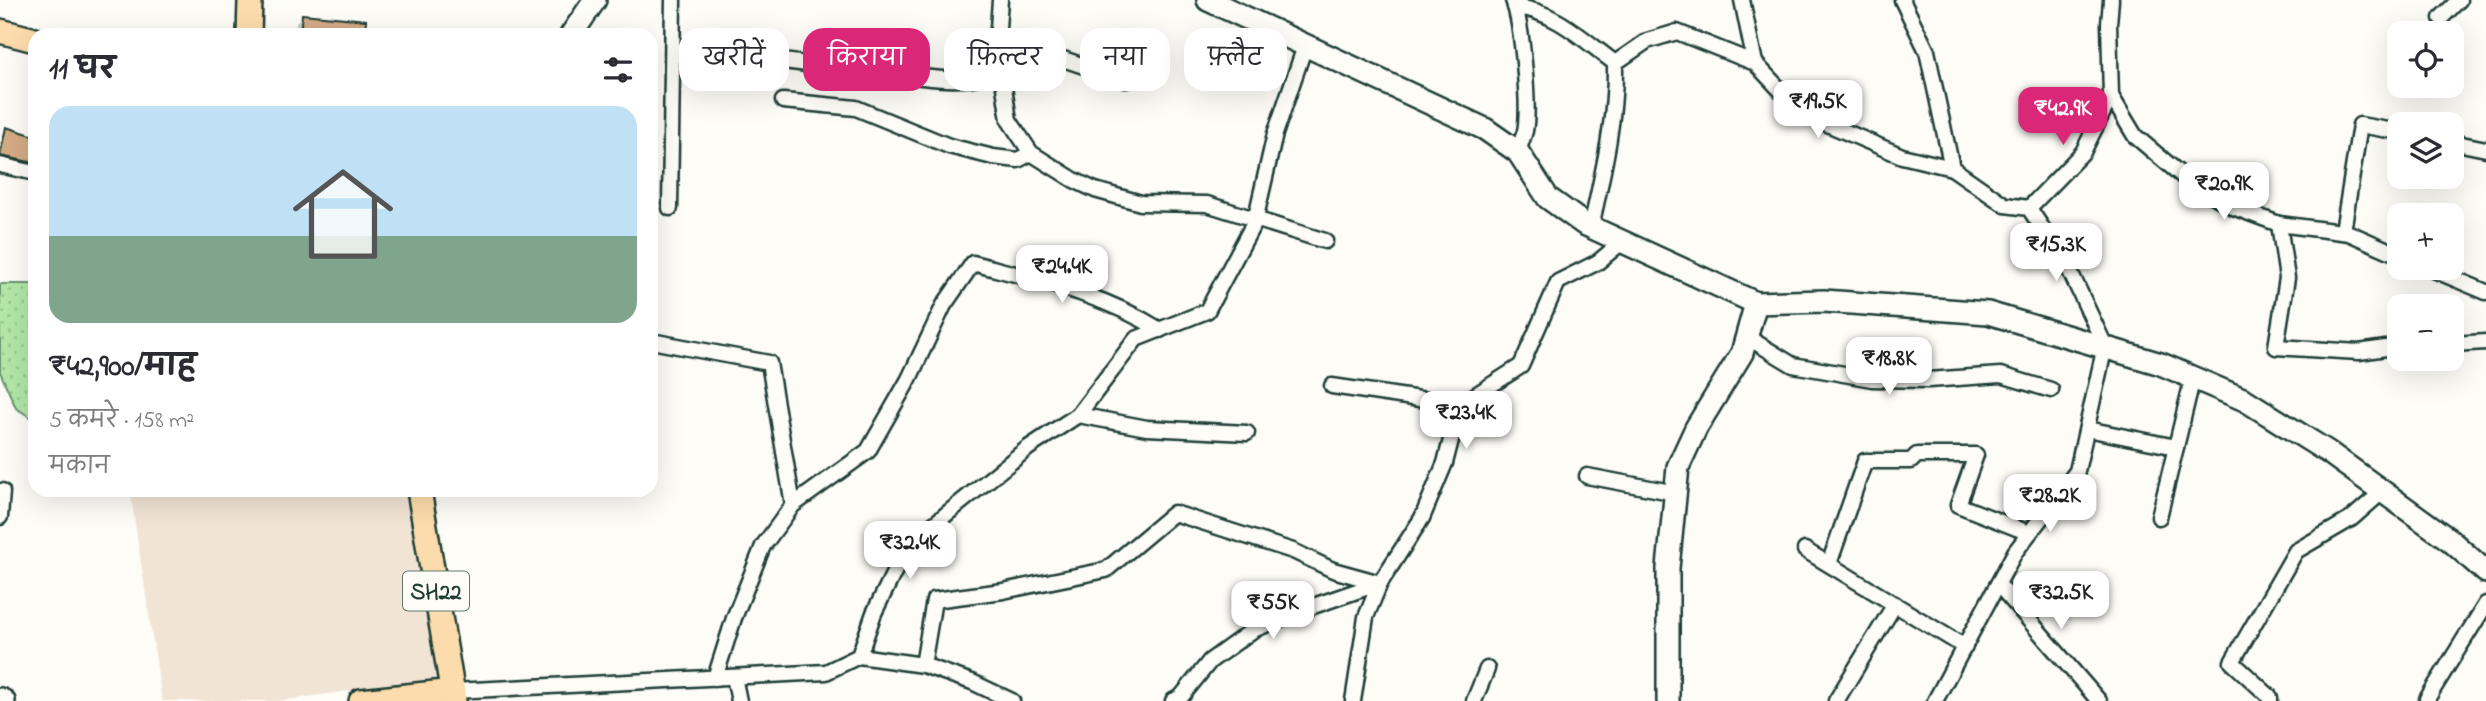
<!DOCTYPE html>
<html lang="hi">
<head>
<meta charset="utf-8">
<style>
  :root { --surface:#fff; --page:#f2f2f3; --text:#2b2b33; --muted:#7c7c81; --accent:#db2777 }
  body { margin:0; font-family:"Indie Flower","Playpen Sans Deva",sans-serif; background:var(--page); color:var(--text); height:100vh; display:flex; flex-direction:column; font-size:26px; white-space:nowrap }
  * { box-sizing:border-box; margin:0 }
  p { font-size:23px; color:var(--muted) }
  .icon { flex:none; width:38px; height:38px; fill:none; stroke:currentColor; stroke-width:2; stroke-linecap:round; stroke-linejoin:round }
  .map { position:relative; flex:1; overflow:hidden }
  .panel { position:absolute; left:28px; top:28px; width:630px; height:469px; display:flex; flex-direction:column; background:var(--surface); border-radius:21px; box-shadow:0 7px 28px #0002 }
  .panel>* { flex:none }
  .top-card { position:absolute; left:679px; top:28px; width:665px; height:63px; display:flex; gap:14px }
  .buttons { position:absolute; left:2387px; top:21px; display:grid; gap:14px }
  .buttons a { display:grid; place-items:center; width:77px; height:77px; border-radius:14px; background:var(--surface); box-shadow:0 7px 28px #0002; font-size:35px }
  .price { position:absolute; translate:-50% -60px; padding:0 16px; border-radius:14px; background:#fff; color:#222; font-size:23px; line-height:46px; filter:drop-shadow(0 2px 4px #0008) }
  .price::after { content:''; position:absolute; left:50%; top:42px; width:21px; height:16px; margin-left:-10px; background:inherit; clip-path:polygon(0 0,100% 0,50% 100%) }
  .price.on { background:var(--accent); color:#fff }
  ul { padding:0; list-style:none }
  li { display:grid; align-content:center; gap:14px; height:371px; padding:0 21px }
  li span { display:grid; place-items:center; height:217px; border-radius:21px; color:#555 }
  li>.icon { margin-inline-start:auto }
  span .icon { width:126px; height:126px; fill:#fffc; stroke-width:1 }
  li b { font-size:30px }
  h2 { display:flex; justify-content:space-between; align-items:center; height:84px; padding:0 21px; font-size:30px }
  .pill { padding:0 24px; border-radius:21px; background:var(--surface); box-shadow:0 7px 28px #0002; font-size:24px; line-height:63px }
  .pill.on { background:var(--accent); color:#fff }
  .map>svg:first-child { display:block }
  .built { fill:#f1e4d5 }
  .park { fill:url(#park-dots); stroke:#68926e; stroke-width:2 }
  .shadow { fill:#0003 }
  .building { fill:#d4ab85; stroke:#1f3d34; stroke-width:2 }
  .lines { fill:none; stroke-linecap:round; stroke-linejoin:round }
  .street-casing { stroke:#1f3d34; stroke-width:19 }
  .secondary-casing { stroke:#1f3d34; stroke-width:26 }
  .primary-casing { stroke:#1f3d34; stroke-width:28 }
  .street { stroke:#fdfcf7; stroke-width:14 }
  .secondary { stroke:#fdfcf7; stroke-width:21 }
  .primary { stroke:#fcdcac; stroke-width:23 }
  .labels { text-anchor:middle; stroke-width:7; stroke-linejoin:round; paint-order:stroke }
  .shield { fill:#fdfcf7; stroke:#62766e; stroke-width:2 }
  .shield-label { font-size:23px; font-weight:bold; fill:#1f3d34 }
</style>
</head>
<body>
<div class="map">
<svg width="2486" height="701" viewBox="0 0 2486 701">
  <defs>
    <pattern id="park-dots" width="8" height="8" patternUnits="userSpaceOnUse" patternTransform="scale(1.75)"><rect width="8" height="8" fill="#b2e7a8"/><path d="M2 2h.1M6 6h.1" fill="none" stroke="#99c791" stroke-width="1.8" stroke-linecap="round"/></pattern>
  </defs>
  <rect width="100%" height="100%" fill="#fdfcf7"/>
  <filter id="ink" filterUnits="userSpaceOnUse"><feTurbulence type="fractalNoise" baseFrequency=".0143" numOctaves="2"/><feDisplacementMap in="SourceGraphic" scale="14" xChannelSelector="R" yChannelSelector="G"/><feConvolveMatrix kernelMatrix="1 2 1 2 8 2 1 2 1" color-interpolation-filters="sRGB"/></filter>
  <g filter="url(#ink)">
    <!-- built -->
    <polygon class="built" points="130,490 405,490 438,678 279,701 162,701"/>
    <!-- park -->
    <polygon class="park" points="0,284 35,284 35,420 16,408 0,372"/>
    <!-- shadow -->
    <g class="shadow">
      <polygon points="303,16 363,35 295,35 296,22"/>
      <polygon points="7,129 35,138 35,156 29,166 0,161 0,142"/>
    </g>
    <!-- building -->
    <g class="building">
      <polygon points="302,14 366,20 365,35 300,35"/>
      <polygon points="6,127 35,136 35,163 0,156"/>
    </g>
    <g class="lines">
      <!-- street casing -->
      <g class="street-casing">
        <g id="street">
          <polyline points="1000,0 997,42 1009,120 1031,153 1074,180 1095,190 1141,203 1207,204 1325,241"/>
          <path d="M1513 0C1522 25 1530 106 1525 131 1523 138 1520 145 1518 152"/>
          <polyline points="1742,0 1755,63"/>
          <polyline points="1902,0 1927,51 1952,168"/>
          <polyline points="2111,0 2109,24 2111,96 2135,136 2186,179 2233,207 2279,224 2349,233 2399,255"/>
          <path d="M1515 7C1554 10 1585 41 1615 63 1616 118 1603 173 1591 227"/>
          <polyline points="2441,18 2459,0"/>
          <path d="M673 50C748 54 822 68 897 74 924 77 956 83 982 76 995 73 1005 66 1015 58L1063 59 1126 80"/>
          <polyline points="1615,63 1647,41 1677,32 1755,63 1802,113 1902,156 1952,168 2005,205 2029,208 2069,269 2105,346 2077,471 2015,552 1935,701"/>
          <polyline points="783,101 856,108 949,146 993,157 1018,160 1031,153"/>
          <polyline points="2452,142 2486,149"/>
          <polyline points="0,165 35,173"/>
          <polyline points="670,208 673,0"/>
          <polyline points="2029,208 2083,152 2111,96"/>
          <polyline points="2279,224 2287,278 2276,347 2359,352 2399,346"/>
          <polyline points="2343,231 2360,125 2399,132"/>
          <polyline points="2429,268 2486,292"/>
          <polyline points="1747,337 1793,365 1872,379 1928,380 2001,375 2051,390"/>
          <polyline points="651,341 769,363 793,505"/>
          <polyline points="2452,344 2486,342"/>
          <polyline points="1332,386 1460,405"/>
          <polyline points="1078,415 1147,428 1247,433"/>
          <polyline points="2087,429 2176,447"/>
          <polyline points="1587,476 1676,493"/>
          <polyline points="0,491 2,491 0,517"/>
          <polyline points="2159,517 2193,377"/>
          <polyline points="1805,550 1965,647"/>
          <polyline points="1829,564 1865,461 1911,461 1917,455 1976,455 1958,505 2029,533"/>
          <polyline points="1998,584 2099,701"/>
          <polyline points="859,656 923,665 972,682 1012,701"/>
          <polyline points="923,665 934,600 1003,591 1106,570 1174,513 1293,551 1333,570 1380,583"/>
          <polyline points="734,677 739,701"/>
          <path d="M715 678 734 618 763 546 793 505 868 451 909 379 944 305 973 263C1037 280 1103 294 1160 330"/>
          <polyline points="453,691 826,672 859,656 874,613 907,546 1028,448 1078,415 1136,339 1207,311 1255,221 1275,134 1305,46"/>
          <polyline points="2427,699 2486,604"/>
          <polyline points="1173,701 1181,697 1210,661 1253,630 1299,611 1380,583"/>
          <polyline points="1353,701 1366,617 1380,583 1422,518 1445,463 1460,405 1521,366 1558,282 1598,262 1623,241"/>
          <polyline points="1474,701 1487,669"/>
          <polyline points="1836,701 1895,604"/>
          <polyline points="2270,701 2270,697 2232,662 2296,551 2351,519 2383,491"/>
        </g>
      </g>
      <!-- secondary casing -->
      <g class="secondary-casing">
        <g id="secondary">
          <polyline points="1208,0 1485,129 1518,152 1548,198 1584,224 1756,303 1824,301 1988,313 2161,364 2245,400 2328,452 2451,541 2486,572"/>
          <polyline points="571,35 595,0"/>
          <polyline points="0,699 4,701"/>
          <polyline points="1668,701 1668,568 1678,467 1696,428 1742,353 1756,303"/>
        </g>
      </g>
      <!-- primary casing -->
      <g class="primary-casing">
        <g id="primary">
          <polyline points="0,31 35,40"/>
          <polyline points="249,35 250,0"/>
          <polyline points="419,490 454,701"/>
          <polyline points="361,701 453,691"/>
        </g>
      </g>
      <!-- street -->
      <use href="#street" class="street"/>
      <!-- secondary -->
      <use href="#secondary" class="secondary"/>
      <!-- primary -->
      <use href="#primary" class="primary"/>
    </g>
  </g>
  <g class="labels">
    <!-- shield labels -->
    <rect class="shield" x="403" y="571.5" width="66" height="39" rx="5"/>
    <g class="shield-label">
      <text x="436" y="599">SH22</text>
    </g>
  </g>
</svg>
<div class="buttons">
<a><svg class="icon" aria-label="locate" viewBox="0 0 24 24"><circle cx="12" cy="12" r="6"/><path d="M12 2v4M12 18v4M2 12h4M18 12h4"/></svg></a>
<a><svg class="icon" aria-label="layers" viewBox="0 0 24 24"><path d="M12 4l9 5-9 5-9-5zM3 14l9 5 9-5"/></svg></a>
<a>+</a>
<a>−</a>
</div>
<b class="price" style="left:1818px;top:140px">₹19.5K</b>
<b class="price on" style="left:2063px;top:147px">₹42.9K</b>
<b class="price" style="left:2224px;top:222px">₹20.9K</b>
<b class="price" style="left:2056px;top:283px">₹15.3K</b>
<b class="price" style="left:1062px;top:305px">₹24.4K</b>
<b class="price" style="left:1889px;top:397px">₹18.8K</b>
<b class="price" style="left:1466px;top:451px">₹23.4K</b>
<b class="price" style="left:2050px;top:534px">₹28.2K</b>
<b class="price" style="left:910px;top:581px">₹32.4K</b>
<b class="price" style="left:2061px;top:631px">₹32.5K</b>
<b class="price" style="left:1273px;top:641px">₹55K</b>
<div class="top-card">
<a class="pill">खरीदें</a>
<a class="pill on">किराया</a>
<a class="pill">फ़िल्टर</a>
<a class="pill">नया</a>
<a class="pill">फ़्लैट</a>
</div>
<section class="panel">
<h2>11 घर<svg class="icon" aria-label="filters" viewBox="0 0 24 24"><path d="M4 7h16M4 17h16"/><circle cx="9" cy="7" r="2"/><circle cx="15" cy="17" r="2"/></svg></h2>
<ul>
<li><span style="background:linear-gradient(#bfe0f5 60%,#7fa58c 0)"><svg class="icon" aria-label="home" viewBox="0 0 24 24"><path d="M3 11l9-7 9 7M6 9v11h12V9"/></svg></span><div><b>₹42,900/माह</b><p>5 कमरे · 158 m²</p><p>मकान</p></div></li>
</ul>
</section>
</div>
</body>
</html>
